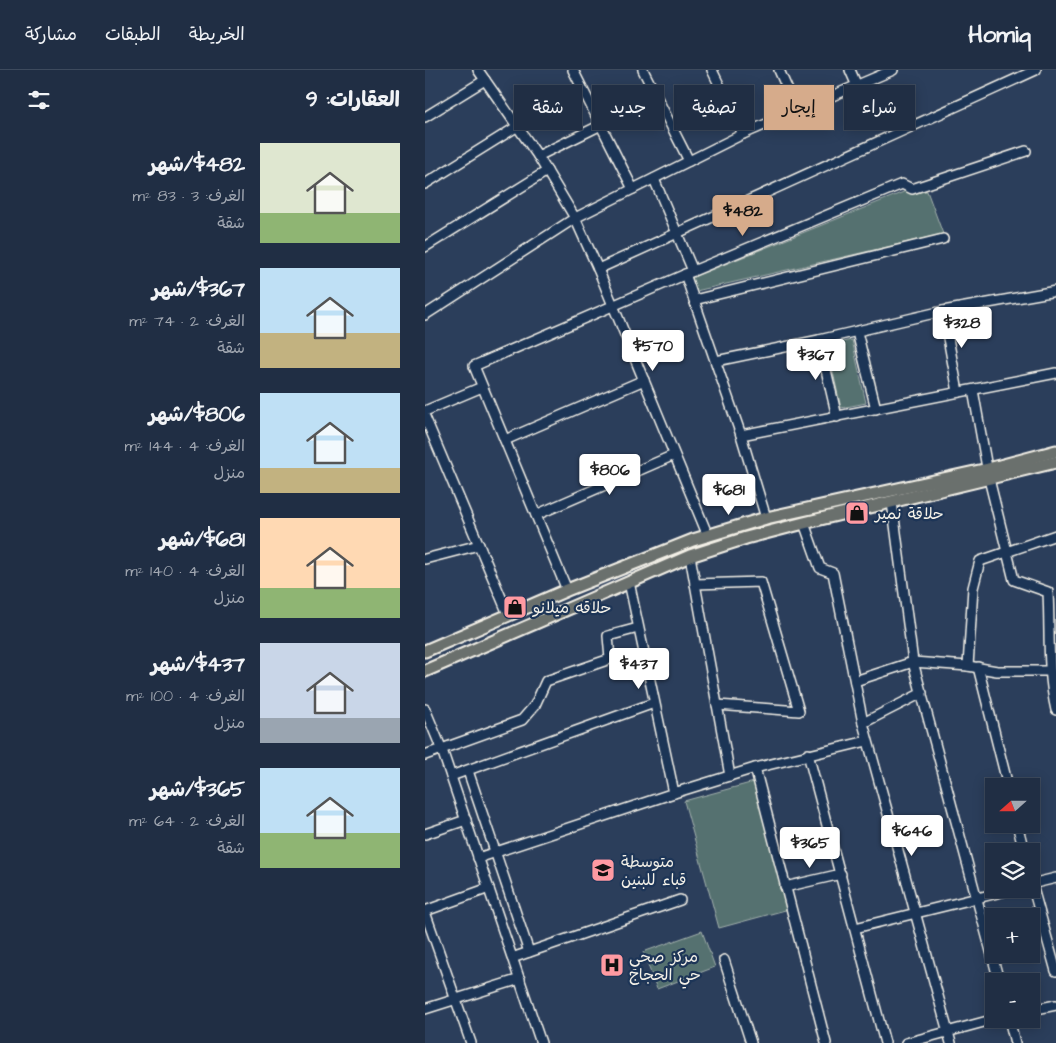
<!DOCTYPE html>
<html lang="ar">
<head>
<meta charset="utf-8">
<style>
  :root { --surface:#202e44; --page:#2d3a4f; --text:#f1f3f6; --muted:#a2a8b2; --line:#3d4a5d; --accent:#d6ab8b }
  body { margin:0; font-family:"Architects Daughter","Playpen Sans Arabic",sans-serif; background:var(--page); color:var(--text); direction:rtl; height:100vh; display:flex; flex-direction:column; font-size:19px; white-space:nowrap }
  * { box-sizing:border-box; margin:0 }
  p { font-size:16px; color:var(--muted) }
  .icon { flex:none; width:28px; height:28px; fill:none; stroke:currentColor; stroke-width:2; stroke-linecap:round; stroke-linejoin:round }
  .map { position:relative; flex:1; overflow:hidden; direction:ltr }
  .details { display:flex; flex-direction:column; background:var(--surface); width:425px }
  .details>* { flex:none }
  .top-card { position:absolute; left:15px; top:15px; width:475px; height:45px; direction:rtl; display:flex; gap:10px }
  .needle { width:32px; rotate:249deg }
  .fabs { position:absolute; left:560px; top:708px; display:grid; gap:10px }
  .fabs a { display:grid; place-items:center; width:55px; height:55px; border-radius:0px; background:var(--surface); box-shadow:0 2px 12px #0003,0 0 0 1px var(--line); font-size:25px }
  .price { position:absolute; translate:-50% -42px; padding:0 11px; border-radius:5px; background:#fff; color:#222; font-size:16px; line-height:32px; filter:drop-shadow(0 1px 2px #0008) }
  .price::after { content:''; position:absolute; left:50%; top:30px; width:15px; height:11px; margin-left:-8px; background:inherit; clip-path:polygon(0 0,100% 0,50% 100%) }
  .price.on { background:var(--accent); color:#111 }
  ul { padding:0; list-style:none }
  li { display:flex; align-items:center; gap:15px; height:125px; padding:0 25px }
  li span { display:grid; place-items:center; flex:none; width:140px; height:100px; border-radius:0px; color:#555 }
  li>.icon { margin-inline-start:auto }
  span .icon { width:60px; height:60px; fill:#fffc; stroke-width:1 }
  li b { font-size:21px }
  h2 { display:flex; justify-content:space-between; align-items:center; height:60px; padding:0 25px; font-size:21px }
  .chip { padding:0 18px; border-radius:0px; background:var(--surface); box-shadow:0 2px 12px #0003,0 0 0 1px var(--line); font-size:18px; line-height:45px }
  .chip.on { background:var(--accent); color:#111 }
  header { display:flex; align-items:center; gap:30px; box-sizing:border-box; height:70px; padding:0 25px; background:var(--surface); border-bottom:1px solid var(--line) }
  header strong { font-size:24px }
  nav { display:flex; gap:28px; margin-inline-start:auto; font-size:18px }
  main { display:flex; flex:1; min-height:0 }
  .map>svg:first-child { display:block }
  .green { fill:#547170; stroke:#a4b1ac }
  .lines { fill:none; stroke-linecap:round; stroke-linejoin:round }
  .minor-casing { stroke:#f4f1e8; stroke-width:12 }
  .major-casing { stroke:#f4f1e8; stroke-width:15 }
  .minor { stroke:#1d3557; stroke-width:9 }
  .major { stroke:#6b706d; stroke-width:11 }
  .labels { text-anchor:middle; stroke-width:4.5; stroke-linejoin:round; paint-order:stroke }
  .poi-label { font-size:16px; fill:#f4f1e8; stroke:#1d3557; text-anchor:start }
</style>
</head>
<body>
<header>
<strong>Homiq</strong>
<nav><a>الخريطة</a><a>الطبقات</a><a>مشاركة</a></nav>
</header>
<main>
<div class="map">
<svg width="631" height="973" viewBox="0 0 631 973">
  <rect width="100%" height="100%" fill="#2b3e5b"/>
  <filter id="ink" filterUnits="userSpaceOnUse"><feTurbulence type="fractalNoise" baseFrequency=".02" numOctaves="2"/><feDisplacementMap in="SourceGraphic" scale="10" xChannelSelector="R" yChannelSelector="G"/><feConvolveMatrix kernelMatrix="1 2 1 2 8 2 1 2 1" color-interpolation-filters="sRGB"/></filter>
  <g filter="url(#ink)">
    <!-- green -->
    <g class="green">
      <polygon points="481,121 502,121 518,164 271,221 266,208"/>
      <polygon points="427,270 441,333 416,338 402,275"/>
      <polygon points="329,712 364,839 294,858 259,731"/>
      <polygon points="277,861 290,897 232,919 218,882"/>
    </g>
    <g class="lines">
      <!-- minor casing -->
      <g class="minor-casing">
        <g id="minor">
          <polyline points="53,0 113,86 150,148 173,199 283,466"/>
          <polyline points="148,0 208,119"/>
          <polyline points="218,0 264,91"/>
          <polyline points="287,0 318,64"/>
          <polyline points="354,0 372,41"/>
          <polyline points="425,0 432,16"/>
          <polyline points="0,47 60,10"/>
          <polyline points="113,86 176,55"/>
          <polyline points="229,109 268,201"/>
          <polyline points="0,114 93,56"/>
          <polyline points="0,177 122,101"/>
          <polyline points="173,199 611,0"/>
          <polyline points="260,204 316,365 341,448"/>
          <polyline points="269,230 518,169"/>
          <polyline points="518,241 533,322"/>
          <polyline points="0,245 150,148 318,64 468,0"/>
          <polyline points="432,262 451,339"/>
          <polyline points="394,270 412,347"/>
          <polyline points="291,291 394,270 518,241 631,221"/>
          <path d="M548 320 564 409 589 510 623 522C625 561 622 602 631 640"/>
          <polyline points="0,341 57,317"/>
          <polyline points="0,347 83,544"/>
          <polyline points="316,365 631,303"/>
          <polyline points="80,370 219,310"/>
          <polyline points="467,432 488,592 574,911"/>
          <polyline points="111,445 249,385"/>
          <polyline points="379,453 395,498 408,503 438,653"/>
          <polyline points="265,486 305,706"/>
          <polyline points="0,489 54,475"/>
          <polyline points="204,512 249,723"/>
          <polyline points="270,514 336,512 374,641 292,635"/>
          <polyline points="142,520 49,296 268,201 477,114 487,119 601,81"/>
          <polyline points="543,596 548,518 555,491 631,465"/>
          <polyline points="553,597 583,716"/>
          <polyline points="430,611 488,592 543,596 572,601 625,601"/>
          <polyline points="497,623 438,653 526,973"/>
          <polyline points="0,639 17,680 116,973"/>
          <polyline points="383,684 460,973"/>
          <polyline points="0,685 97,650 110,635 121,611 185,589 183,566 213,558"/>
          <polyline points="330,698 401,973"/>
          <polyline points="43,701 104,882"/>
          <polyline points="26,706 229,633"/>
          <polyline points="592,754 599,781"/>
          <polyline points="0,764 41,750"/>
          <polyline points="53,788 249,723 330,698 442,671"/>
          <polyline points="606,811 631,901"/>
          <polyline points="606,814 631,808"/>
          <polyline points="360,817 416,804"/>
          <polyline points="0,841 64,818"/>
          <polyline points="0,842 46,973"/>
          <polyline points="430,858 589,819"/>
          <polyline points="87,888 255,830"/>
          <polyline points="299,890 326,973"/>
          <polyline points="0,939 95,909"/>
          <polyline points="606,940 631,935"/>
          <polyline points="584,949 590,973"/>
          <polyline points="481,973 570,949"/>
        </g>
      </g>
      <!-- major casing -->
      <g class="major-casing">
        <g id="major">
          <polyline points="0,581 142,520 268,470 341,448 563,399 631,381"/>
          <polyline points="0,601 265,486 321,468 379,453 631,392"/>
        </g>
      </g>
      <!-- minor -->
      <use href="#minor" class="minor"/>
      <!-- major -->
      <use href="#major" class="major"/>
    </g>
  </g>
  <!-- icons -->
  <defs>
    <g id="shop-square" transform="scale(1.25)"><rect x="-9" y="-9" width="18" height="18" rx="4" fill="#ff9aa2" stroke="#1d3557"/><path d="M-5-2.5h2.3a2.7 3.5 0 0 1 5.4 0H5L5.5 6h-11ZM-1.5-2.5h3a1.5 2.3 0 0 0-3 0Z" fill="#111"/></g>
    <g id="school-square" transform="scale(1.25)"><rect x="-9" y="-9" width="18" height="18" rx="4" fill="#ff9aa2" stroke="#1d3557"/><path d="M0-5L7-2L0 1L-7-2ZM-4 1L0 2.5L4 1V4Q0 6-4 4Z" fill="#111"/></g>
    <g id="hospital-square" transform="scale(1.25)"><rect x="-9" y="-9" width="18" height="18" rx="4" fill="#ff9aa2" stroke="#1d3557"/><path d="M-5-5h3v3.5h4V-5h3V5h-3V1.5h-4V5h-3Z" fill="#111"/></g>
  </defs>
  <g fill-rule="evenodd">
    <use href="#shop-square" x="432" y="443"/>
    <use href="#shop-square" x="90" y="537"/>
    <use href="#school-square" x="178" y="800"/>
    <use href="#hospital-square" x="187" y="895"/>
  </g>
  <g class="labels">
    <!-- poi labels -->
    <g class="poi-label">
      <text x="450" y="449">حلاقة نمير</text>
      <text x="108" y="543">حلاقه ميلانو</text>
      <text x="196" y="797">متوسطة<tspan x="196" dy="18">قباء للبنين</tspan></text>
      <text x="204" y="892">مركز صحي<tspan x="204" dy="18">حي الحجاج</tspan></text>
    </g>
  </g>
</svg>
<div class="fabs">
<a><svg class="needle" viewBox="-14 -14 28 28"><path d="M0-13l5 13h-10z" fill="#e53935"/><path d="M0 13l5-13h-10z" fill="#a2a8b2"/></svg></a>
<a><svg class="icon" aria-label="layers" viewBox="0 0 24 24"><path d="M12 4l9 5-9 5-9-5zM3 14l9 5 9-5"/></svg></a>
<a>+</a>
<a>−</a>
</div>
<b class="price on" style="left:318px;top:167px">$482</b>
<b class="price" style="left:537px;top:279px">$328</b>
<b class="price" style="left:228px;top:302px">$570</b>
<b class="price" style="left:391px;top:311px">$367</b>
<b class="price" style="left:185px;top:426px">$806</b>
<b class="price" style="left:304px;top:446px">$681</b>
<b class="price" style="left:214px;top:620px">$437</b>
<b class="price" style="left:487px;top:787px">$646</b>
<b class="price" style="left:385px;top:799px">$365</b>
<div class="top-card">
<a class="chip">شراء</a>
<a class="chip on">إيجار</a>
<a class="chip">تصفية</a>
<a class="chip">جديد</a>
<a class="chip">شقة</a>
</div>
</div>
<section class="details">
<h2>العقارات: 9<svg class="icon" aria-label="filters" viewBox="0 0 24 24"><path d="M4 7h16M4 17h16"/><circle cx="9" cy="7" r="2"/><circle cx="15" cy="17" r="2"/></svg></h2>
<ul>
<li><span style="background:linear-gradient(#dfe7d0 70%,#8fb573 0)"><svg class="icon" aria-label="home" viewBox="0 0 24 24"><path d="M3 11l9-7 9 7M6 9v11h12V9"/></svg></span><div><b>$482/شهر</b><p>الغرف: 3 · 83 m²</p><p>شقة</p></div></li>
<li><span style="background:linear-gradient(#bfe0f5 65%,#c2b280 0)"><svg class="icon" aria-label="home" viewBox="0 0 24 24"><path d="M3 11l9-7 9 7M6 9v11h12V9"/></svg></span><div><b>$367/شهر</b><p>الغرف: 2 · 74 m²</p><p>شقة</p></div></li>
<li><span style="background:linear-gradient(#bfe0f5 75%,#c2b280 0)"><svg class="icon" aria-label="home" viewBox="0 0 24 24"><path d="M3 11l9-7 9 7M6 9v11h12V9"/></svg></span><div><b>$806/شهر</b><p>الغرف: 4 · 144 m²</p><p>منزل</p></div></li>
<li><span style="background:linear-gradient(#ffd9b3 70%,#8fb573 0)"><svg class="icon" aria-label="home" viewBox="0 0 24 24"><path d="M3 11l9-7 9 7M6 9v11h12V9"/></svg></span><div><b>$681/شهر</b><p>الغرف: 4 · 140 m²</p><p>منزل</p></div></li>
<li><span style="background:linear-gradient(#c9d6e8 75%,#9aa5b1 0)"><svg class="icon" aria-label="home" viewBox="0 0 24 24"><path d="M3 11l9-7 9 7M6 9v11h12V9"/></svg></span><div><b>$437/شهر</b><p>الغرف: 4 · 100 m²</p><p>منزل</p></div></li>
<li><span style="background:linear-gradient(#bfe0f5 65%,#8fb573 0)"><svg class="icon" aria-label="home" viewBox="0 0 24 24"><path d="M3 11l9-7 9 7M6 9v11h12V9"/></svg></span><div><b>$365/شهر</b><p>الغرف: 2 · 64 m²</p><p>شقة</p></div></li>
</ul>
</section>
</main>
</body>
</html>
